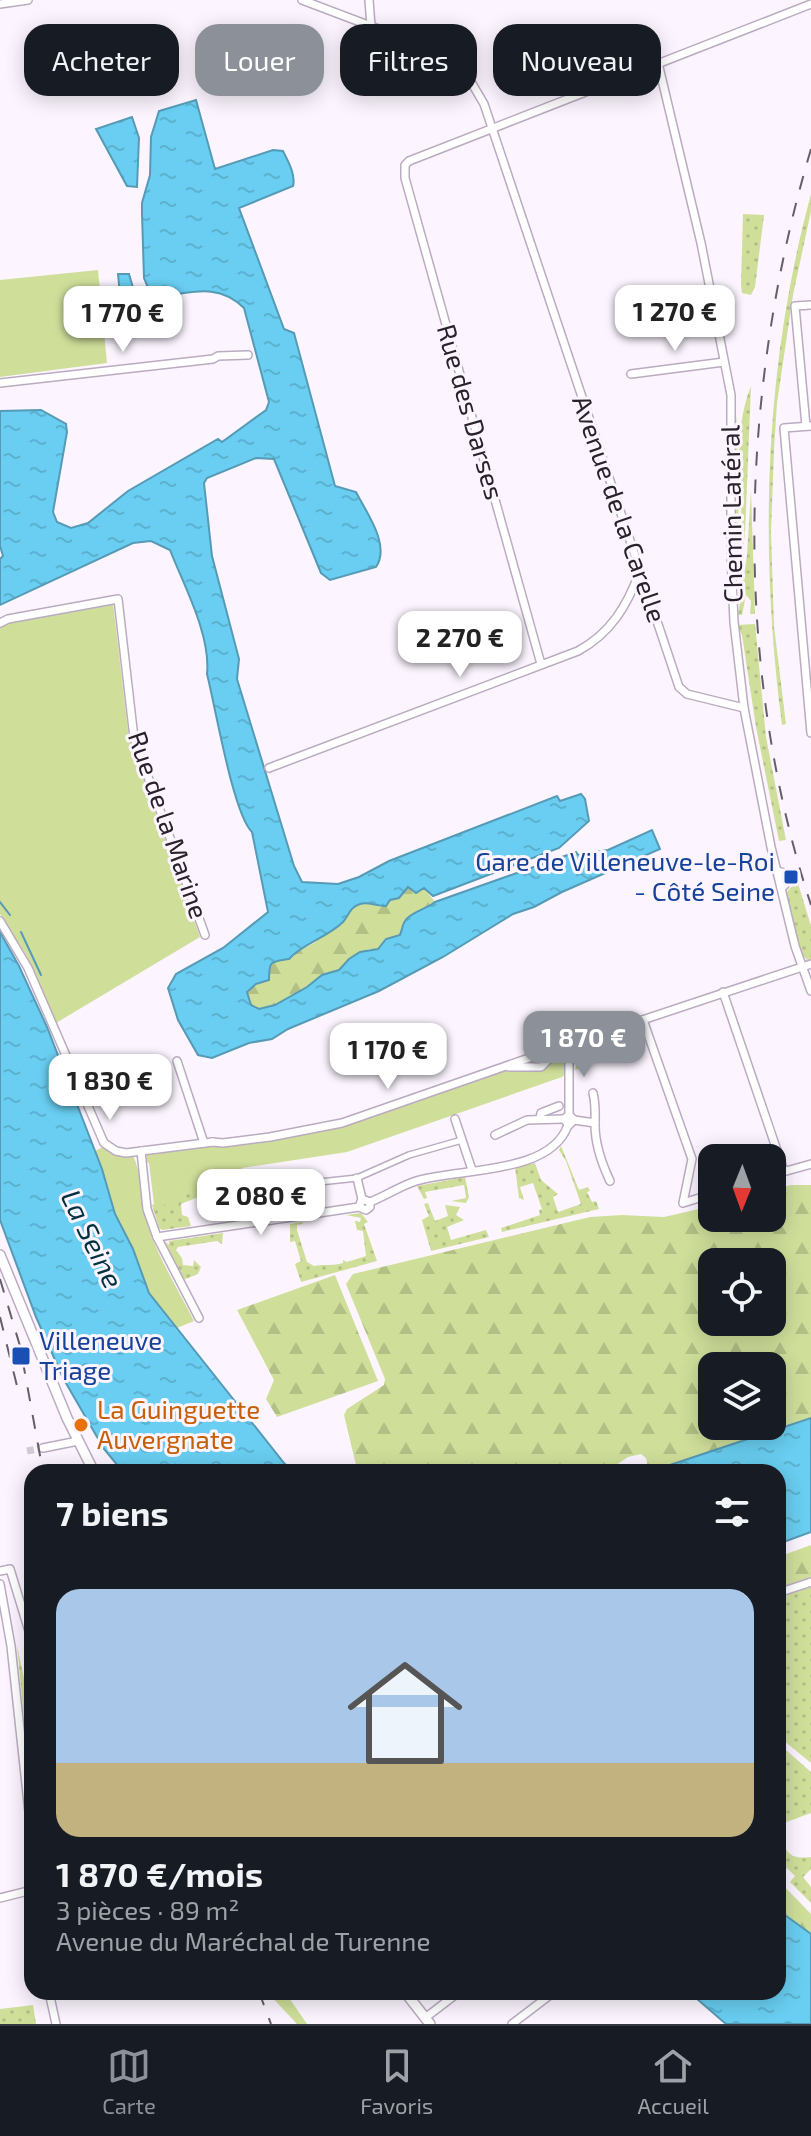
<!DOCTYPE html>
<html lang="fr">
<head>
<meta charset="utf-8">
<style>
  :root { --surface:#171b24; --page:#242831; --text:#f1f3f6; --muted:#9ea1a6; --line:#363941; --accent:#8c9099 }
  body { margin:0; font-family:"Exo 2",sans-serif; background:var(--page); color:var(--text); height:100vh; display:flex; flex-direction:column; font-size:30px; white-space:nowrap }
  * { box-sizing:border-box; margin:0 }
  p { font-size:26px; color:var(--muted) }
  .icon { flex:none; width:44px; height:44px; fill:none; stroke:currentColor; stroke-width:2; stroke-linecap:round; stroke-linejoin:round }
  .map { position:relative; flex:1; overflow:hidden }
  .side { position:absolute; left:24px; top:1464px; width:762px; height:536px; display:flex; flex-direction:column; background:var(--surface); border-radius:24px; box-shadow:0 4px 20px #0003 }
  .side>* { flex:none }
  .banner { position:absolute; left:24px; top:24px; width:764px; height:72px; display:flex; gap:16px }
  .needle { width:52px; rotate:181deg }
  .fabs { position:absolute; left:698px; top:1144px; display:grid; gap:16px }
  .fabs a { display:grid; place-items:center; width:88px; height:88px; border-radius:16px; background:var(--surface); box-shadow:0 4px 20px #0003; font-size:40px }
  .price { position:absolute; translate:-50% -68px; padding:0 18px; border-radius:16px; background:#fff; color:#222; font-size:26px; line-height:52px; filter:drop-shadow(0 2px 4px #0008) }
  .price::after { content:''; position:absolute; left:50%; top:48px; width:24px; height:18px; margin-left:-12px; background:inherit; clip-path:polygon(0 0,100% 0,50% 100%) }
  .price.current { background:var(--accent); color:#fff }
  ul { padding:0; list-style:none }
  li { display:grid; align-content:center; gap:16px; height:424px; padding:0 32px }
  li span { display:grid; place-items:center; height:248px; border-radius:24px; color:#555 }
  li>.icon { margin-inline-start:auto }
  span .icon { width:144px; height:144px; fill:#fffc; stroke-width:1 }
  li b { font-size:34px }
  h2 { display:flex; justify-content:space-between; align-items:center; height:96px; padding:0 32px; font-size:34px }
  .pill { padding:0 28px; border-radius:24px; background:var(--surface); box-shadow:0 4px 20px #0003; font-size:28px; line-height:72px }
  .pill.current { background:var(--accent); color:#fff }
  .dock { display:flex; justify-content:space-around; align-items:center; height:112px; border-top:2px solid var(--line); background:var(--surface); font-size:22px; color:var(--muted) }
  .dock a { display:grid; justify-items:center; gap:4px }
  .dock .current { color:var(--accent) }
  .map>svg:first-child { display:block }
  .grass { fill:url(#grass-dots) }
  .forest { fill:url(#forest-firs); fill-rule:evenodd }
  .park { fill:#cfdf9a }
  .water { fill:url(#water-ripples); stroke:#569ab5; stroke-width:2 }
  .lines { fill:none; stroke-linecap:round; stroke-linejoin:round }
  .stream { stroke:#569ab5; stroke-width:2 }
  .minor-tunnel { stroke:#d2cbd4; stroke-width:7; stroke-dasharray:7 3.5; stroke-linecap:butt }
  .pedestrian-casing { stroke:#bbabc1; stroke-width:8 }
  .minor-casing { stroke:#bbabc1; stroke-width:10 }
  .secondary-casing { stroke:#bbabc1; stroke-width:12 }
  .pedestrian { stroke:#fff; stroke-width:5 }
  .minor { stroke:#fff; stroke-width:7 }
  .secondary { stroke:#fff; stroke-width:9 }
  .rail { stroke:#665f68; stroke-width:2; stroke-dasharray:14 14; stroke-linecap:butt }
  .transit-dot { fill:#1a4fb4; stroke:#fcf5ff; stroke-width:3 }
  .food-dot { fill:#e8710a; stroke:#fcf5ff; stroke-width:3 }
  .labels { text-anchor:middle; stroke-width:6; stroke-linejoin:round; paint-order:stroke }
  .street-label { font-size:26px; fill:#28222a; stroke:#fcf5ff }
  .transit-label { font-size:26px; fill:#164399; stroke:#fcf5ff; text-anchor:end }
  .food-label { font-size:26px; fill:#c56008; stroke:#fcf5ff; text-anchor:start }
  .water-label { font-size:28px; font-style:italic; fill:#00313f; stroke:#fcf5ff }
</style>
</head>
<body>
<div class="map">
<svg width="811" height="2024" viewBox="0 0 811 2024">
  <defs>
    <pattern id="grass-dots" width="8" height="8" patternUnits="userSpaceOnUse" patternTransform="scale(2)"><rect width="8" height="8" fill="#cfdf9a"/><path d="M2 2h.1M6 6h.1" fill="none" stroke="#b2bf85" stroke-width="1.8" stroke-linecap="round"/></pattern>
    <pattern id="forest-firs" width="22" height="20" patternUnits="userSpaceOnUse" patternTransform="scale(2)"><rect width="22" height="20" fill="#cfdf9a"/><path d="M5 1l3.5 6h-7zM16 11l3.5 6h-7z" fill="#b2bf85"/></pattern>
    <pattern id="water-ripples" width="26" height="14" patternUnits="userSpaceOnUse" patternTransform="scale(2)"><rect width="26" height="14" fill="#69cef1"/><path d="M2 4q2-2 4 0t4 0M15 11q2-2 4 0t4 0" fill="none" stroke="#5bb1cf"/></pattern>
  </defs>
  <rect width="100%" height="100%" fill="#fcf5ff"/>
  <!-- grass -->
  <g class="grass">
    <path d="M811 194V211L793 295 777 403 774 450 771 532 774 626 786 724 782 725C759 548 764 367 811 194Z"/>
    <polygon points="743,214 764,215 755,287 751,295 742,293 741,285"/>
    <path d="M751 386 745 534 743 549C742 497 731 435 751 386Z"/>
    <polygon points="737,414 739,549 735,600 733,472"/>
    <polygon points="751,490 755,614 750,614 751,601 746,595 742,615 738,615 747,555"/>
    <polygon points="755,624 766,737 786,840 779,841 756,727 742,635 737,625"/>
    <polygon points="797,880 811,926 811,959 807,960 801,953 786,893"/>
    <path d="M605 1043 610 1057 575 1070C578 1055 592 1049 605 1043Z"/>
    <polygon points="561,1146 579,1190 588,1187 590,1191 587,1192 592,1202 596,1201 599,1209 502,1232 501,1228 540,1215 539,1210 542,1209 533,1183 520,1187 524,1200 519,1198 515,1167 535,1163 541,1180 558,1194 553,1197 558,1212 581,1204 566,1161 559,1150"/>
    <polygon points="242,1168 245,1178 236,1181 239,1191 216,1199 213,1191 181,1204 182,1215 188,1217 191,1226 162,1230 159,1228 152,1205"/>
    <polygon points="465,1177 469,1197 466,1203 451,1201 466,1198 464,1185 425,1192 427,1198 424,1199 417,1186"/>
    <polygon points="428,1203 435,1221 448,1216 445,1205 460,1207 456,1215 464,1220 447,1227 451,1240 486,1230 489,1237 431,1251 422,1220 429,1216 424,1204"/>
    <path d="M361 1213 368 1222 364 1224 377 1261 301 1282 295 1264 301 1261 295 1241 290 1242V1224L302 1222 303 1224 297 1225V1230L307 1262 314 1266C325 1264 332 1266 343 1263V1260L347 1262 366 1256 363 1231 357 1230 355 1221 360 1222 361 1218 346 1215Z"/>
    <polygon points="223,1233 222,1244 217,1241 178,1247 176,1250 182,1258 183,1265 193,1266 194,1260 201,1267 198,1274 183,1280 165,1241 169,1245 169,1241"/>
    <polygon points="811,1587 811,1763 778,1736 778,1598"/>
    <polygon points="17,1645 31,1712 32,1802"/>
    <path d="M778 1743 811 1772V1813L781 1824 779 1828C785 1850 786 1860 811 1857V1869L803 1877 811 1887V1903L790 1882 795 1876 787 1868 782 1873 778 1869V1765L782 1754 778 1751Z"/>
    <polygon points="33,2005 36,2024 0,2024 0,2009"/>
  </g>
  <!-- forest -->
  <g class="forest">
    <path d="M408 887 424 888 435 902C427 909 410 911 405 921 402 926 402 931 400 935L382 943 378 949H369L349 959 339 970 322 975 307 987 275 1005 257 1009 251 1005 247 993C260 978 265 989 269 967L274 961 290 956 314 943 358 905 367 903 381 907 390 900 399 898Z"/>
    <path d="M791 1185H811V1418L649 1472 646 1458 641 1454 628 1457 606 1472H362L356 1465 344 1415 347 1409 384 1385 385 1379 346 1284 353 1274 590 1217 622 1215 664 1217 712 1206V1218H772V1190ZM712 1262H772V1322H712ZM712 1366H772V1426H712Z"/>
    <polygon points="335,1275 378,1381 277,1417 266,1399 274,1380 237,1310"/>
    <polygon points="811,1545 811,1577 778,1588 778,1557"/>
    <polygon points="778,1880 811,1914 811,1934 778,1910"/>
    <polygon points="267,1992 285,1992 307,2024 297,2024"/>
  </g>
  <!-- park -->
  <g class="park">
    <polygon points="98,270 107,363 0,377 0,280"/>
    <polygon points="113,603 129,739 200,937 56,1023 27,956 0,914 0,627 9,623"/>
    <polygon points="559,1052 565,1054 565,1074 562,1077 347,1152 242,1168 152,1211 154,1204 149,1163 146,1162 147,1154 348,1124 508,1069 532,1070"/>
    <path d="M103 1147 119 1155 133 1156C141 1170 143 1209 149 1229 160 1261 179 1291 194 1321L177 1328 149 1293 133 1249 115 1214 95 1151Z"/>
  </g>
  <!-- water -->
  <g class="water">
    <path d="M196 100 215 169 273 150 283 151C288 161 296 175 293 186L239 208 284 329 294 333 335 486 356 492C366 512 391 545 376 567L330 580 321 573 274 459 256 458 207 478 204 483 212 556 239 659 237 679 294 866 302 882 338 884 359 877 389 861 557 796 560 801 581 794 585 799 589 821 559 848 433 896 424 888 416 893 408 887 399 898 390 900 386 906C377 907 369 901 360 904 350 907 349 915 343 922 328 937 302 944 289 959 271 962 269 960 269 980L256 984 247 992 251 1005 259 1009 275 1005 307 987 322 975 339 970 349 959 360 952 378 949 386 939 400 935C402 931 402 925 405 921 410 912 427 909 435 902L576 852 578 855 608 850 652 830 660 849 562 892 534 907 513 914 443 957 379 991 288 1029 272 1039 249 1043 212 1058 198 1055 178 1020 168 988 176 974 223 948 268 912 252 832C233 814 215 705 207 674 211 635 184 586 170 550L151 541 133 543 0 605V559L3 556 0 546V411L41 410 66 424 67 432 53 512 57 522 71 528 88 523 128 491 218 439 222 442 266 410 269 402 244 308C218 282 191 293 158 297L149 290 144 278 142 214V203L150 175 151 137 159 111Z"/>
    <polygon points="132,117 139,138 137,187 127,186 96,129"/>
    <polygon points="118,274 129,274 134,291 137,336 124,337"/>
    <polygon points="0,932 19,966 47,1027 102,1169 115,1214 133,1249 149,1293 284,1463 294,1472 123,1472 104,1449 63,1378 36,1317 0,1220"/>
    <polygon points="811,1418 811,1532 778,1544 778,1472 649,1472"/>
    <polygon points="778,1910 811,1934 811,2024 726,2024 689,1992 778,1992"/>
  </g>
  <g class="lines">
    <!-- stream -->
    <g class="stream">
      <polyline points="0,902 10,915"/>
      <polyline points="21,932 41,975"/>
    </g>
    <!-- minor-tunnel -->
    <polyline class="minor-tunnel" points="27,1451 43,1448"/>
    <!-- pedestrian casing -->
    <g class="pedestrian-casing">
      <polyline id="pedestrian" points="320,1182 357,1178 409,1155 462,1140"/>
    </g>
    <!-- minor casing -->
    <g class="minor-casing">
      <g id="minor">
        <polyline points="302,0 442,53 467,75 484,104 679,687 687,694 744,708"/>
        <polyline points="369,0 371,26"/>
        <polyline points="0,4 28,0"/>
        <polyline points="658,63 701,243 731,395 731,555 734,622 744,708 771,847 795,946 811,991"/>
        <polyline points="631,374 724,362"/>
        <polyline points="0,383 213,359 218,356 248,355"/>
        <polyline points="806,426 795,306 811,305"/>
        <polyline points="811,426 784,428 811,733"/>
        <polyline points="0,623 8,619 118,599 134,738 205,935"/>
        <polyline points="541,664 405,178 405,165 409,161 811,4"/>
        <path d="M269 768 578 651C611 633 627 606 640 571"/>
        <polyline points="777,871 785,873 788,877 785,885 781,888"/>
        <polyline points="0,921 28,968 104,1143 116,1151 126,1153 213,1142"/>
        <polyline points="723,992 784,1171"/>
        <polyline points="643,1020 692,1159 683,1203 712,1194"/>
        <polyline points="177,1061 204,1143"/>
        <polyline points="509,1067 541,1067 560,1048"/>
        <path d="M593 1093C596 1105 595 1113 595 1125 595 1144 602 1164 610 1181"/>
        <polyline points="569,1115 574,1120 569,1125 564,1119 569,1115 569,1045"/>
        <polyline points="540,1118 541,1113 559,1106"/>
        <polyline points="455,1119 472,1170"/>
        <polyline points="574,1120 595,1123"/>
        <polyline points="495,1135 527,1120 564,1119"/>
        <polyline points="212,1142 223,1143 270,1137 342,1123 555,1049 811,964"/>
        <polyline points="141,1151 147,1209 157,1237 199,1318"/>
        <polyline points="772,1175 811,1164"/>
        <polyline points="357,1178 362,1199"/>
        <path d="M370 1202C386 1196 400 1186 416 1181 459 1168 551 1175 568 1125"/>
        <polyline points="157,1237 359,1207 366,1210 370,1207 370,1202 362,1199 359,1207"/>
        <polyline points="43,1448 78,1441"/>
        <polyline points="0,1571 10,1569 32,1641"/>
        <polyline points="0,1584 11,1646 32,1840"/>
        <polyline points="778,1593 811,1582"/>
        <polyline points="0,1898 32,1890"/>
        <polyline points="49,1992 56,2024"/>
        <polyline points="425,2018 459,1992"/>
        <polyline points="512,2024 554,1992"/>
      </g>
    </g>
    <!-- secondary casing -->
    <g class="secondary-casing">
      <g id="secondary">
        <polyline points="0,1255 67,1418 94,1472"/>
        <polyline points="405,1992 430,2024"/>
      </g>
    </g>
    <!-- pedestrian -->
    <use href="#pedestrian" class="pedestrian"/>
    <!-- minor -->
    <use href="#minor" class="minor"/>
    <!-- secondary -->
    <use href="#secondary" class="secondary"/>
    <!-- rail -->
    <g class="rail">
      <path d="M811 149C739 391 732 664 811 905"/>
      <polyline points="0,1279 20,1346 43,1472"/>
      <polyline points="0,1317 18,1390"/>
      <polyline points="259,1992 271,2024"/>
    </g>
  </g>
  <!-- markers -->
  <g class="transit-dot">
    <rect x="783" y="869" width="16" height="16" rx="4"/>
    <rect x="11" y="1346" width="20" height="20" rx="4"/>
  </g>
  <circle class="food-dot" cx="81" cy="1425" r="8"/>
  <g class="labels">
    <!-- street labels -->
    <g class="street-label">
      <text transform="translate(470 412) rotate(74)" y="9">Rue des Darses</text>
      <text transform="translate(619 509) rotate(71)" y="9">Avenue de la Carelle</text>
      <text transform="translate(732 514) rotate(-91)" y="9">Chemin Latéral</text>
      <text transform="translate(168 825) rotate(71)" y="9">Rue de la Marine</text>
    </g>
    <!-- transit labels -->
    <g class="transit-label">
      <text x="775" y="871">Gare de Villeneuve-le-Roi<tspan x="775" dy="30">- Côté Seine</tspan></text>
      <text x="39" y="1350" text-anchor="start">Villeneuve<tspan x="39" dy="30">Triage</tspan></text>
    </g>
    <!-- food labels -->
    <g class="food-label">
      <text x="97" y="1419">La Guinguette<tspan x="97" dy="30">Auvergnate</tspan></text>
    </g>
    <!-- water labels -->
    <g class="water-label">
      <text transform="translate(92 1239) rotate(64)" y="10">La Seine</text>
    </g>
  </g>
</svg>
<div class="fabs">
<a><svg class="needle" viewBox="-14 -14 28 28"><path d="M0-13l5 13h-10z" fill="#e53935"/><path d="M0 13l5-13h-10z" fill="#9ea1a6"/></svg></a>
<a><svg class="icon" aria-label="locate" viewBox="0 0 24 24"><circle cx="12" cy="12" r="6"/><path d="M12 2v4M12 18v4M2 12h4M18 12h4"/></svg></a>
<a><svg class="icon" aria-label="layers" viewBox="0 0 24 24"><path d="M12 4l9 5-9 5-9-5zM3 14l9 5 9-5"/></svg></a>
</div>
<b class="price" style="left:675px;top:353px">1 270 €</b>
<b class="price" style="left:123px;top:354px">1 770 €</b>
<b class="price" style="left:460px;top:679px">2 270 €</b>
<b class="price current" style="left:584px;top:1079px">1 870 €</b>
<b class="price" style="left:388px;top:1091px">1 170 €</b>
<b class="price" style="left:110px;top:1122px">1 830 €</b>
<b class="price" style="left:261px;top:1237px">2 080 €</b>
<div class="banner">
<a class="pill">Acheter</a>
<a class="pill current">Louer</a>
<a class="pill">Filtres</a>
<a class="pill">Nouveau</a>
</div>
<section class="side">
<h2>7 biens<svg class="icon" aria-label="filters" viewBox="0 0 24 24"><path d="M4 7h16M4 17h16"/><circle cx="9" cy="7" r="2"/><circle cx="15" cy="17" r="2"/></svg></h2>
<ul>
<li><span style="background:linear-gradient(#a9c7e8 70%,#c2b280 0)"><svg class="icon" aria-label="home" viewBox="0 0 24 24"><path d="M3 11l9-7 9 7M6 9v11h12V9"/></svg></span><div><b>1 870 €/mois</b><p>3 pièces · 89 m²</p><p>Avenue du Maréchal de Turenne</p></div></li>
</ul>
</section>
</div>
<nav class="dock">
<a class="current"><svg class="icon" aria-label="map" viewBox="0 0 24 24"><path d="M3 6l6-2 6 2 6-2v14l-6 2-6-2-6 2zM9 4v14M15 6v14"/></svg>Carte</a>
<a><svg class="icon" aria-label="saved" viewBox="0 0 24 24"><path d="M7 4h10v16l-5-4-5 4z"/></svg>Favoris</a>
<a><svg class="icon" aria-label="home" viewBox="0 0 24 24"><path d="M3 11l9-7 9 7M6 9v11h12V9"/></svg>Accueil</a>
</nav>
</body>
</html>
